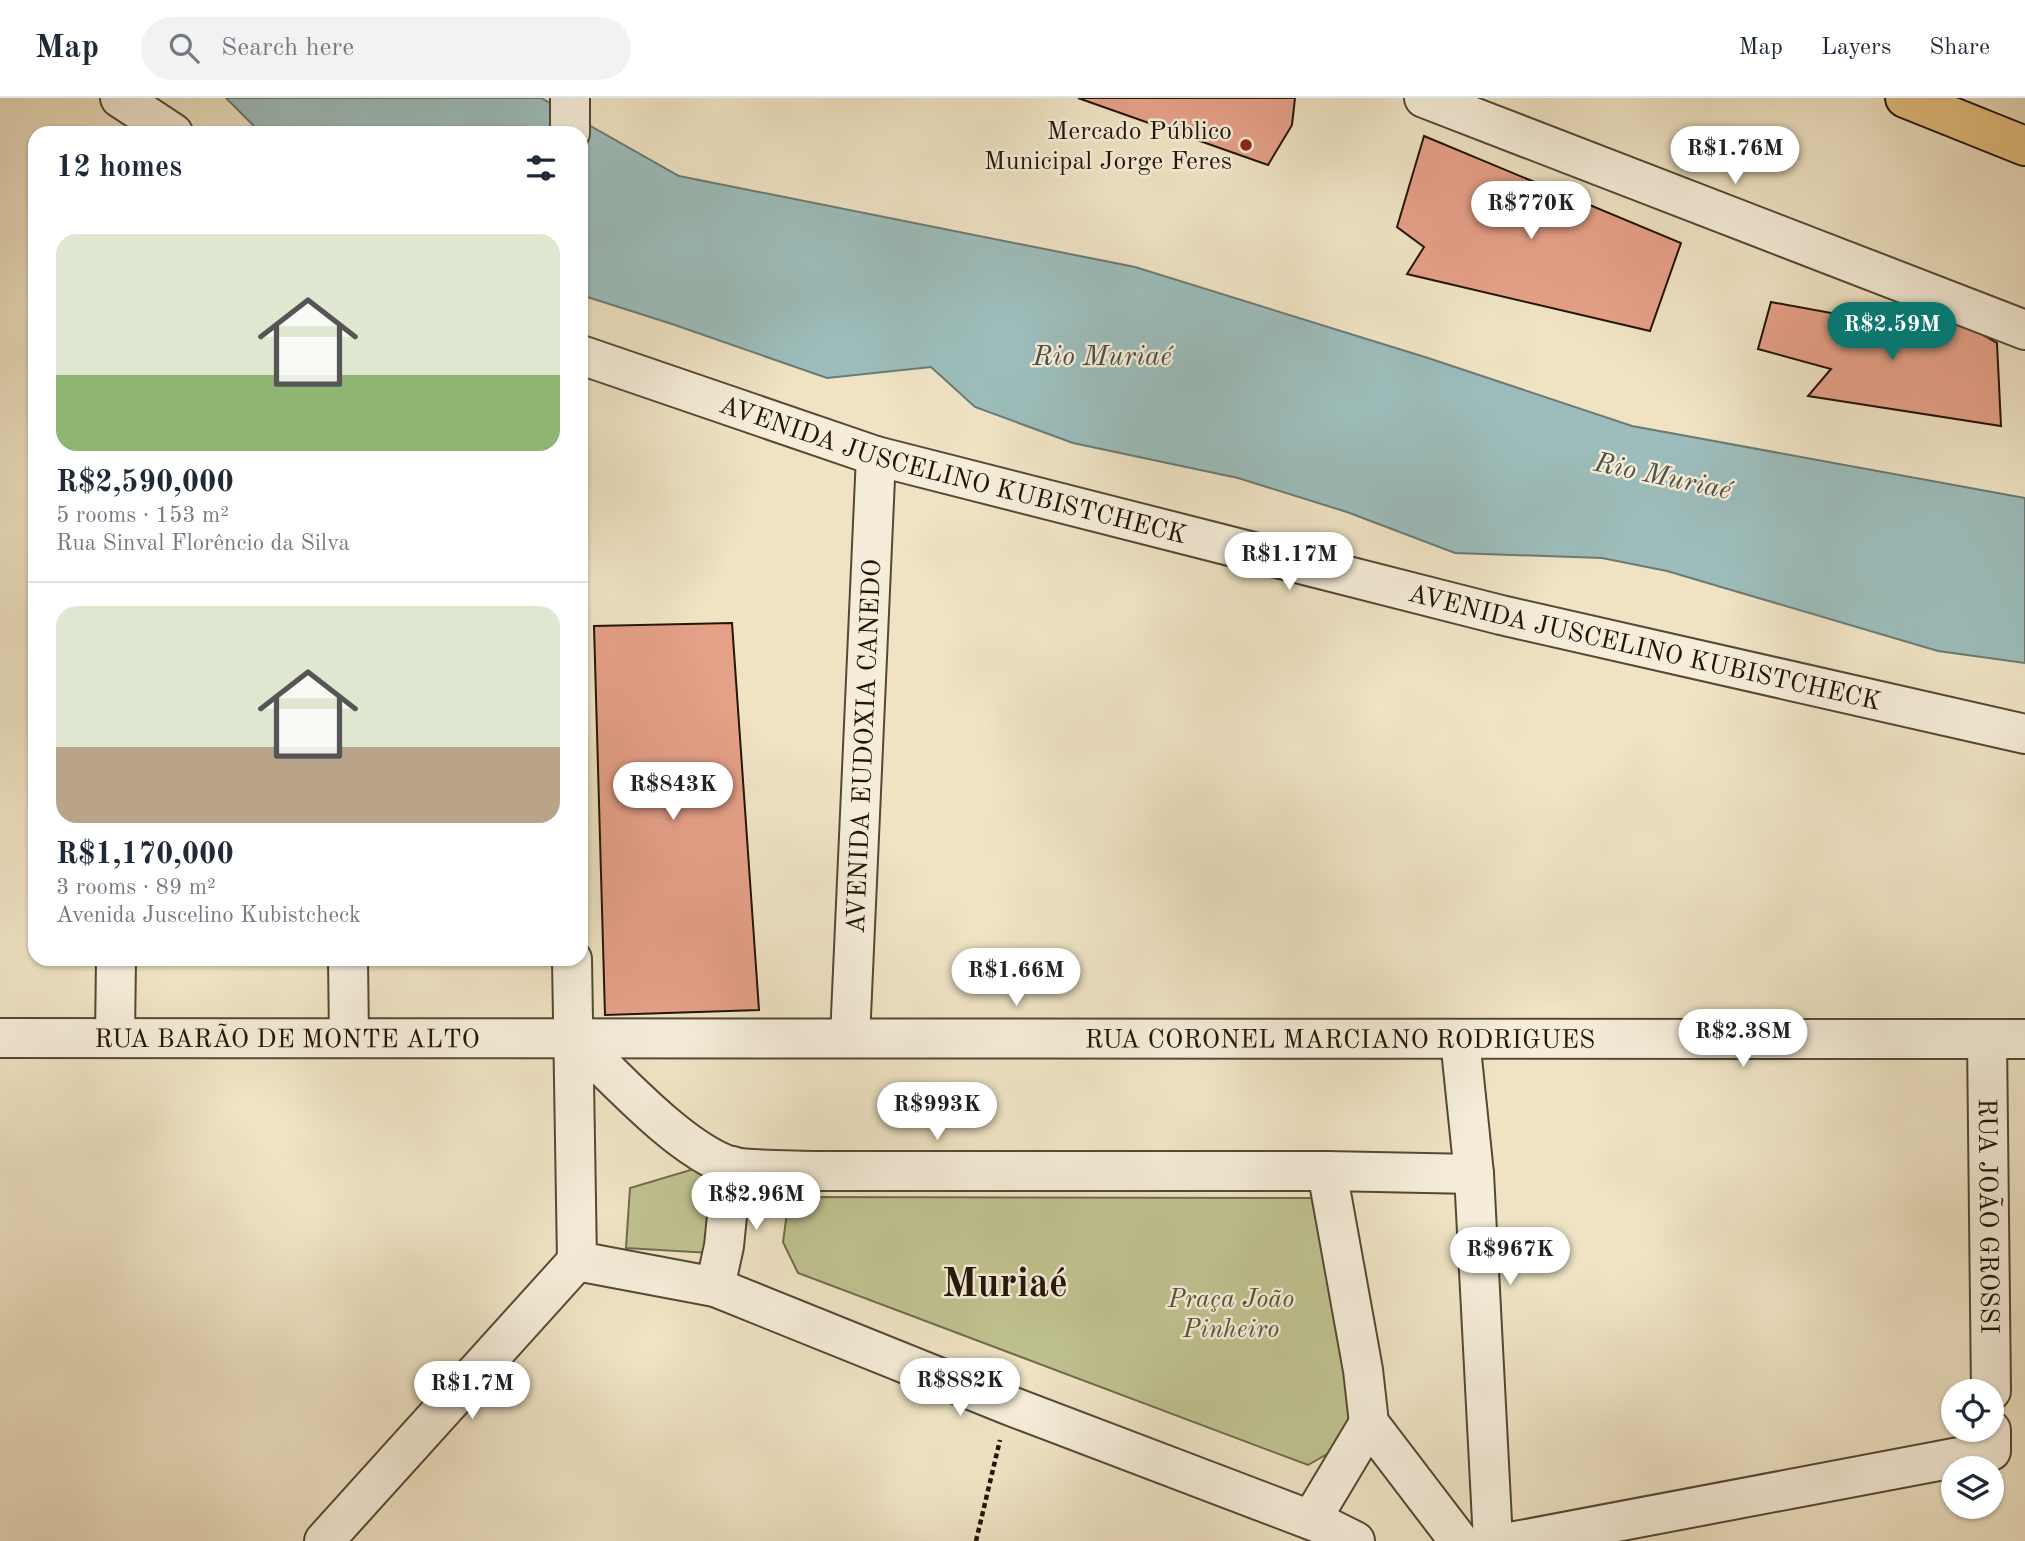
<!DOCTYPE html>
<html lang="en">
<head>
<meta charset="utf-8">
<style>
  :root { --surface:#fff; --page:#f2f2f3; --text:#1f2937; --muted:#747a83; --line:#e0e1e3; --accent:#0f766e }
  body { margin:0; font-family:"Old Standard TT",serif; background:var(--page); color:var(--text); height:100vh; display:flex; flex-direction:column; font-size:26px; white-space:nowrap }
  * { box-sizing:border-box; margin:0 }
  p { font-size:23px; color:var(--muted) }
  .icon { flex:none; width:38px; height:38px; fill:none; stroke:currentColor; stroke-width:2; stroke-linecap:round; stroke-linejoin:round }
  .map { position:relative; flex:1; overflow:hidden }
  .details { position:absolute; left:28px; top:28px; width:560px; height:840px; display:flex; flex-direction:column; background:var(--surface); border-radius:21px; box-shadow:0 2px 5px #0004 }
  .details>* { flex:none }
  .fabs { position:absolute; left:1941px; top:1281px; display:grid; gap:14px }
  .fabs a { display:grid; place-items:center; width:63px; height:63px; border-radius:50%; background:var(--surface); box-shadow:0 2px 5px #0004; font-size:35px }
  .price { position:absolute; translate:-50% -60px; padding:0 16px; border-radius:24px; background:#fff; color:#222; font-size:23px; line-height:46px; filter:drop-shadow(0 2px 4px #0008) }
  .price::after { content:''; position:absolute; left:50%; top:42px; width:21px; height:16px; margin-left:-10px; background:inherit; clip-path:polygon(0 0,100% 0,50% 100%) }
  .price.current { background:var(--accent); color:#fff }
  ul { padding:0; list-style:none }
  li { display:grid; align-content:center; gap:14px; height:371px; padding:0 28px }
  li+li { border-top:2px solid var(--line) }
  li span { display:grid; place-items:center; height:217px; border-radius:21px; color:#555 }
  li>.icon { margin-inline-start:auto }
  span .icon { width:126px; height:126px; fill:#fffc; stroke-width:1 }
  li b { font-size:30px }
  h2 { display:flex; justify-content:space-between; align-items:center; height:84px; padding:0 28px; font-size:30px }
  header { display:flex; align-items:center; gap:42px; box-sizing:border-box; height:98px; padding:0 35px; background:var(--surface); border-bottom:2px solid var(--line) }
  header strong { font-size:33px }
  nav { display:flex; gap:38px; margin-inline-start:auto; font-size:24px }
  .search { width:490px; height:63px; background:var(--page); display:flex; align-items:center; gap:18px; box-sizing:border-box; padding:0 24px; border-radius:38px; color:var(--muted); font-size:26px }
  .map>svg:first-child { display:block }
  .green { fill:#bfc290; stroke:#706c4c; stroke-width:2 }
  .water { fill:#9cbdbb; stroke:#6b7a73; stroke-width:2 }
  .building { fill:#e5a088; stroke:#221507; stroke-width:2 }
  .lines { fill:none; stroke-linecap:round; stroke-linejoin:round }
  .minor-casing { stroke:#554836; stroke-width:42 }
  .highway-casing { stroke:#221507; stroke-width:42 }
  .path { stroke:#221507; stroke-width:4.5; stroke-dasharray:5 3.5; stroke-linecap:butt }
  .minor { stroke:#f5edd9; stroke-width:38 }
  .highway { stroke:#e8c282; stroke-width:38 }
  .poi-dot { fill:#8f2418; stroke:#f5edd9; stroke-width:2.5 }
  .labels { text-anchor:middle; stroke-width:5; stroke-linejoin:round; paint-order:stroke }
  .poi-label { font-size:26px; fill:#221507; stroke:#f5edd9; text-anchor:end }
  .street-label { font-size:26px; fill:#221507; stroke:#f5edd9 }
  .park-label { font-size:26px; font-style:italic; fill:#595237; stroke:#f5edd9 }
  .water-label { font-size:28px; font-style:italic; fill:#4d5046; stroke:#f5edd9 }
  .town-label { font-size:40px; font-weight:bold; fill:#221507; stroke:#f5edd9 }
</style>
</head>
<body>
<header>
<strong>Map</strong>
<div class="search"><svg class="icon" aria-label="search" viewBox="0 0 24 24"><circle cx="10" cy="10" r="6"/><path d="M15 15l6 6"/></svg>Search here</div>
<nav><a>Map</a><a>Layers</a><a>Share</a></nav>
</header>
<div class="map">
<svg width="2025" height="1443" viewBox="0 0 2025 1443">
  <rect width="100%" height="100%" fill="#efe3c4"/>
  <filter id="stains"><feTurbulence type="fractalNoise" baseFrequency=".00286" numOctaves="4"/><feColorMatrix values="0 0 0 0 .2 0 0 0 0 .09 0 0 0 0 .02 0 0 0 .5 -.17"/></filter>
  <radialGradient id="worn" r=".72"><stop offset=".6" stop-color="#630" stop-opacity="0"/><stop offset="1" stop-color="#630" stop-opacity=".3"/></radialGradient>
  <!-- green -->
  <g class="green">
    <polygon points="704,1068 710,1155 626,1150 630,1090"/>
    <polygon points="816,1099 1334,1100 1357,1308 1350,1343 1308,1367 798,1175 783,1144 789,1100"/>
  </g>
  <!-- water -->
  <polygon class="water" points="226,0 541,0 679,78 1135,169 1428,260 1632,328 2025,400 2025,565 1938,553 1667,473 1602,460 1455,455 1347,414 1238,380 1073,345 975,309 931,269 827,280 672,226 581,197 581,35 261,35"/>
  <!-- building -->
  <g class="building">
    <polygon points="1078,0 1295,0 1292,27 1268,67"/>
    <polygon points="1424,38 1681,145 1650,233 1407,176 1424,149 1397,129"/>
    <polygon points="1771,204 1842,217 1872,228 1890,214 1947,236 1958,223 1997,245 2001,328 1808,298 1831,271 1758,251"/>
    <polygon points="732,525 759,912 605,917 594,528"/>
  </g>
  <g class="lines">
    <!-- minor casing -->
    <g class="minor-casing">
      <g id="minor">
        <polyline points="120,0 173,35"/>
        <polyline points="1424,0 2025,232"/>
        <polyline points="570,35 570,0"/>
        <path id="s1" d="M581 257 876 358 1501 517 2025 636"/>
        <polyline points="348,861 349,939"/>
        <polyline points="572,861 577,1163"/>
        <polyline points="115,939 116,861"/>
        <path d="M573 939C613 977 679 1051 730 1068 748 1073 795 1072 816 1073H1327L1474 1076"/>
        <path id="s2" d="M0 940 2025 941"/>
        <path id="s3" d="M850 940 876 358"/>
        <polyline points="1460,941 1474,1076 1493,1443"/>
        <path id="s4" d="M1987 941 1991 1293"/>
        <polyline points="1327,1073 1363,1272 1369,1325 1459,1443"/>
        <polyline points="577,1163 715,1189 1008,1307 1321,1426 1355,1443"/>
        <polyline points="715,1189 724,1148 732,1068"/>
        <polyline points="1311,1422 1369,1325"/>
        <polyline points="324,1443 577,1163"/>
        <polyline points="1516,1443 1991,1353 1991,1332"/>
      </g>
    </g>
    <!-- highway casing -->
    <g class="highway-casing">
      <polyline id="highway" points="1905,0 2025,48"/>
    </g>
    <!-- path -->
    <polyline class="path" points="976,1443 1000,1342"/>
    <!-- minor -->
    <use href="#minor" class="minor"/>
    <!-- highway -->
    <use href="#highway" class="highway"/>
  </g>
  <!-- markers -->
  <circle class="poi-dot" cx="1246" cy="47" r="7"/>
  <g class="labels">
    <!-- poi labels -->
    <g class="poi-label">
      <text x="1232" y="41">Mercado Público<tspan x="1232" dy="30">Municipal Jorge Feres</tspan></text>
    </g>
    <!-- street labels -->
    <g class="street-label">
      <text dy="9" stroke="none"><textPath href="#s1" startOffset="390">AVENIDA JUSCELINO KUBISTCHECK</textPath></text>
      <text dy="9" stroke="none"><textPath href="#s1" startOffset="1104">AVENIDA JUSCELINO KUBISTCHECK</textPath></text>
      <text dy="9" stroke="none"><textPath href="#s3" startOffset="292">AVENIDA EUDOXIA CANEDO</textPath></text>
      <text dy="9" stroke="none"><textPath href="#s2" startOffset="287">RUA BARÃO DE MONTE ALTO</textPath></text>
      <text dy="9" stroke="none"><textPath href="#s2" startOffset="1340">RUA CORONEL MARCIANO RODRIGUES</textPath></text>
      <text dy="9" stroke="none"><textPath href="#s4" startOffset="177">RUA JOÃO GROSSI</textPath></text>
    </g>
    <!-- park labels -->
    <g class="park-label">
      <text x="1231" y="1209">Praça João<tspan x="1231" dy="30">Pinheiro</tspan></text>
    </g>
    <!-- water labels -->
    <g class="water-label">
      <text x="1102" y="267">Rio Muriaé</text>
      <text transform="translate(1663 377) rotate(12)" y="10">Rio Muriaé</text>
    </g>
    <!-- town labels -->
    <g class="town-label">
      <text x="1005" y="1198">Muriaé</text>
    </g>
  </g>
  <rect width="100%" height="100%" filter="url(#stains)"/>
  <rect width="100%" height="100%" fill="url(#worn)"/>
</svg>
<div class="fabs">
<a><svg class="icon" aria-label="locate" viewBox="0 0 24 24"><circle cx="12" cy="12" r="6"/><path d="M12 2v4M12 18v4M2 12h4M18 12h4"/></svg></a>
<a><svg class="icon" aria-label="layers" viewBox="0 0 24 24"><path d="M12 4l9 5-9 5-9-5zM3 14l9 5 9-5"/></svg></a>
</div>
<b class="price" style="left:1735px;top:88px">R$1.76M</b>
<b class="price" style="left:1531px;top:143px">R$770K</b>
<b class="price current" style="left:1892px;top:264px">R$2.59M</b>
<b class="price" style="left:1289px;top:494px">R$1.17M</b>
<b class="price" style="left:673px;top:724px">R$843K</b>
<b class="price" style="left:1016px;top:910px">R$1.66M</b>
<b class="price" style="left:1743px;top:971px">R$2.38M</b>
<b class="price" style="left:937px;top:1044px">R$993K</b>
<b class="price" style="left:756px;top:1134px">R$2.96M</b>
<b class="price" style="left:1510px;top:1189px">R$967K</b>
<b class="price" style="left:960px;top:1320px">R$882K</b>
<b class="price" style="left:472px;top:1323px">R$1.7M</b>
<section class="details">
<h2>12 homes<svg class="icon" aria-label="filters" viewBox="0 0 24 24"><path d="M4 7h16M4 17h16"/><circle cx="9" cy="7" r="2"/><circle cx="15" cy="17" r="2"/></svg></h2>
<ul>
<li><span style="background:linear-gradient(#dfe7d0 65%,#8fb573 0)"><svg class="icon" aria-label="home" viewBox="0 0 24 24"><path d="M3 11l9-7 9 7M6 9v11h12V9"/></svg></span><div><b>R$2,590,000</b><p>5 rooms · 153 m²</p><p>Rua Sinval Florêncio da Silva</p></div></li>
<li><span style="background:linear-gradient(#dfe7d0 65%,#b9a48a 0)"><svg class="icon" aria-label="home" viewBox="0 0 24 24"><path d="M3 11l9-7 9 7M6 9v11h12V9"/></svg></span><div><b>R$1,170,000</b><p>3 rooms · 89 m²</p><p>Avenida Juscelino Kubistcheck</p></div></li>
</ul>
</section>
</div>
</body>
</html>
